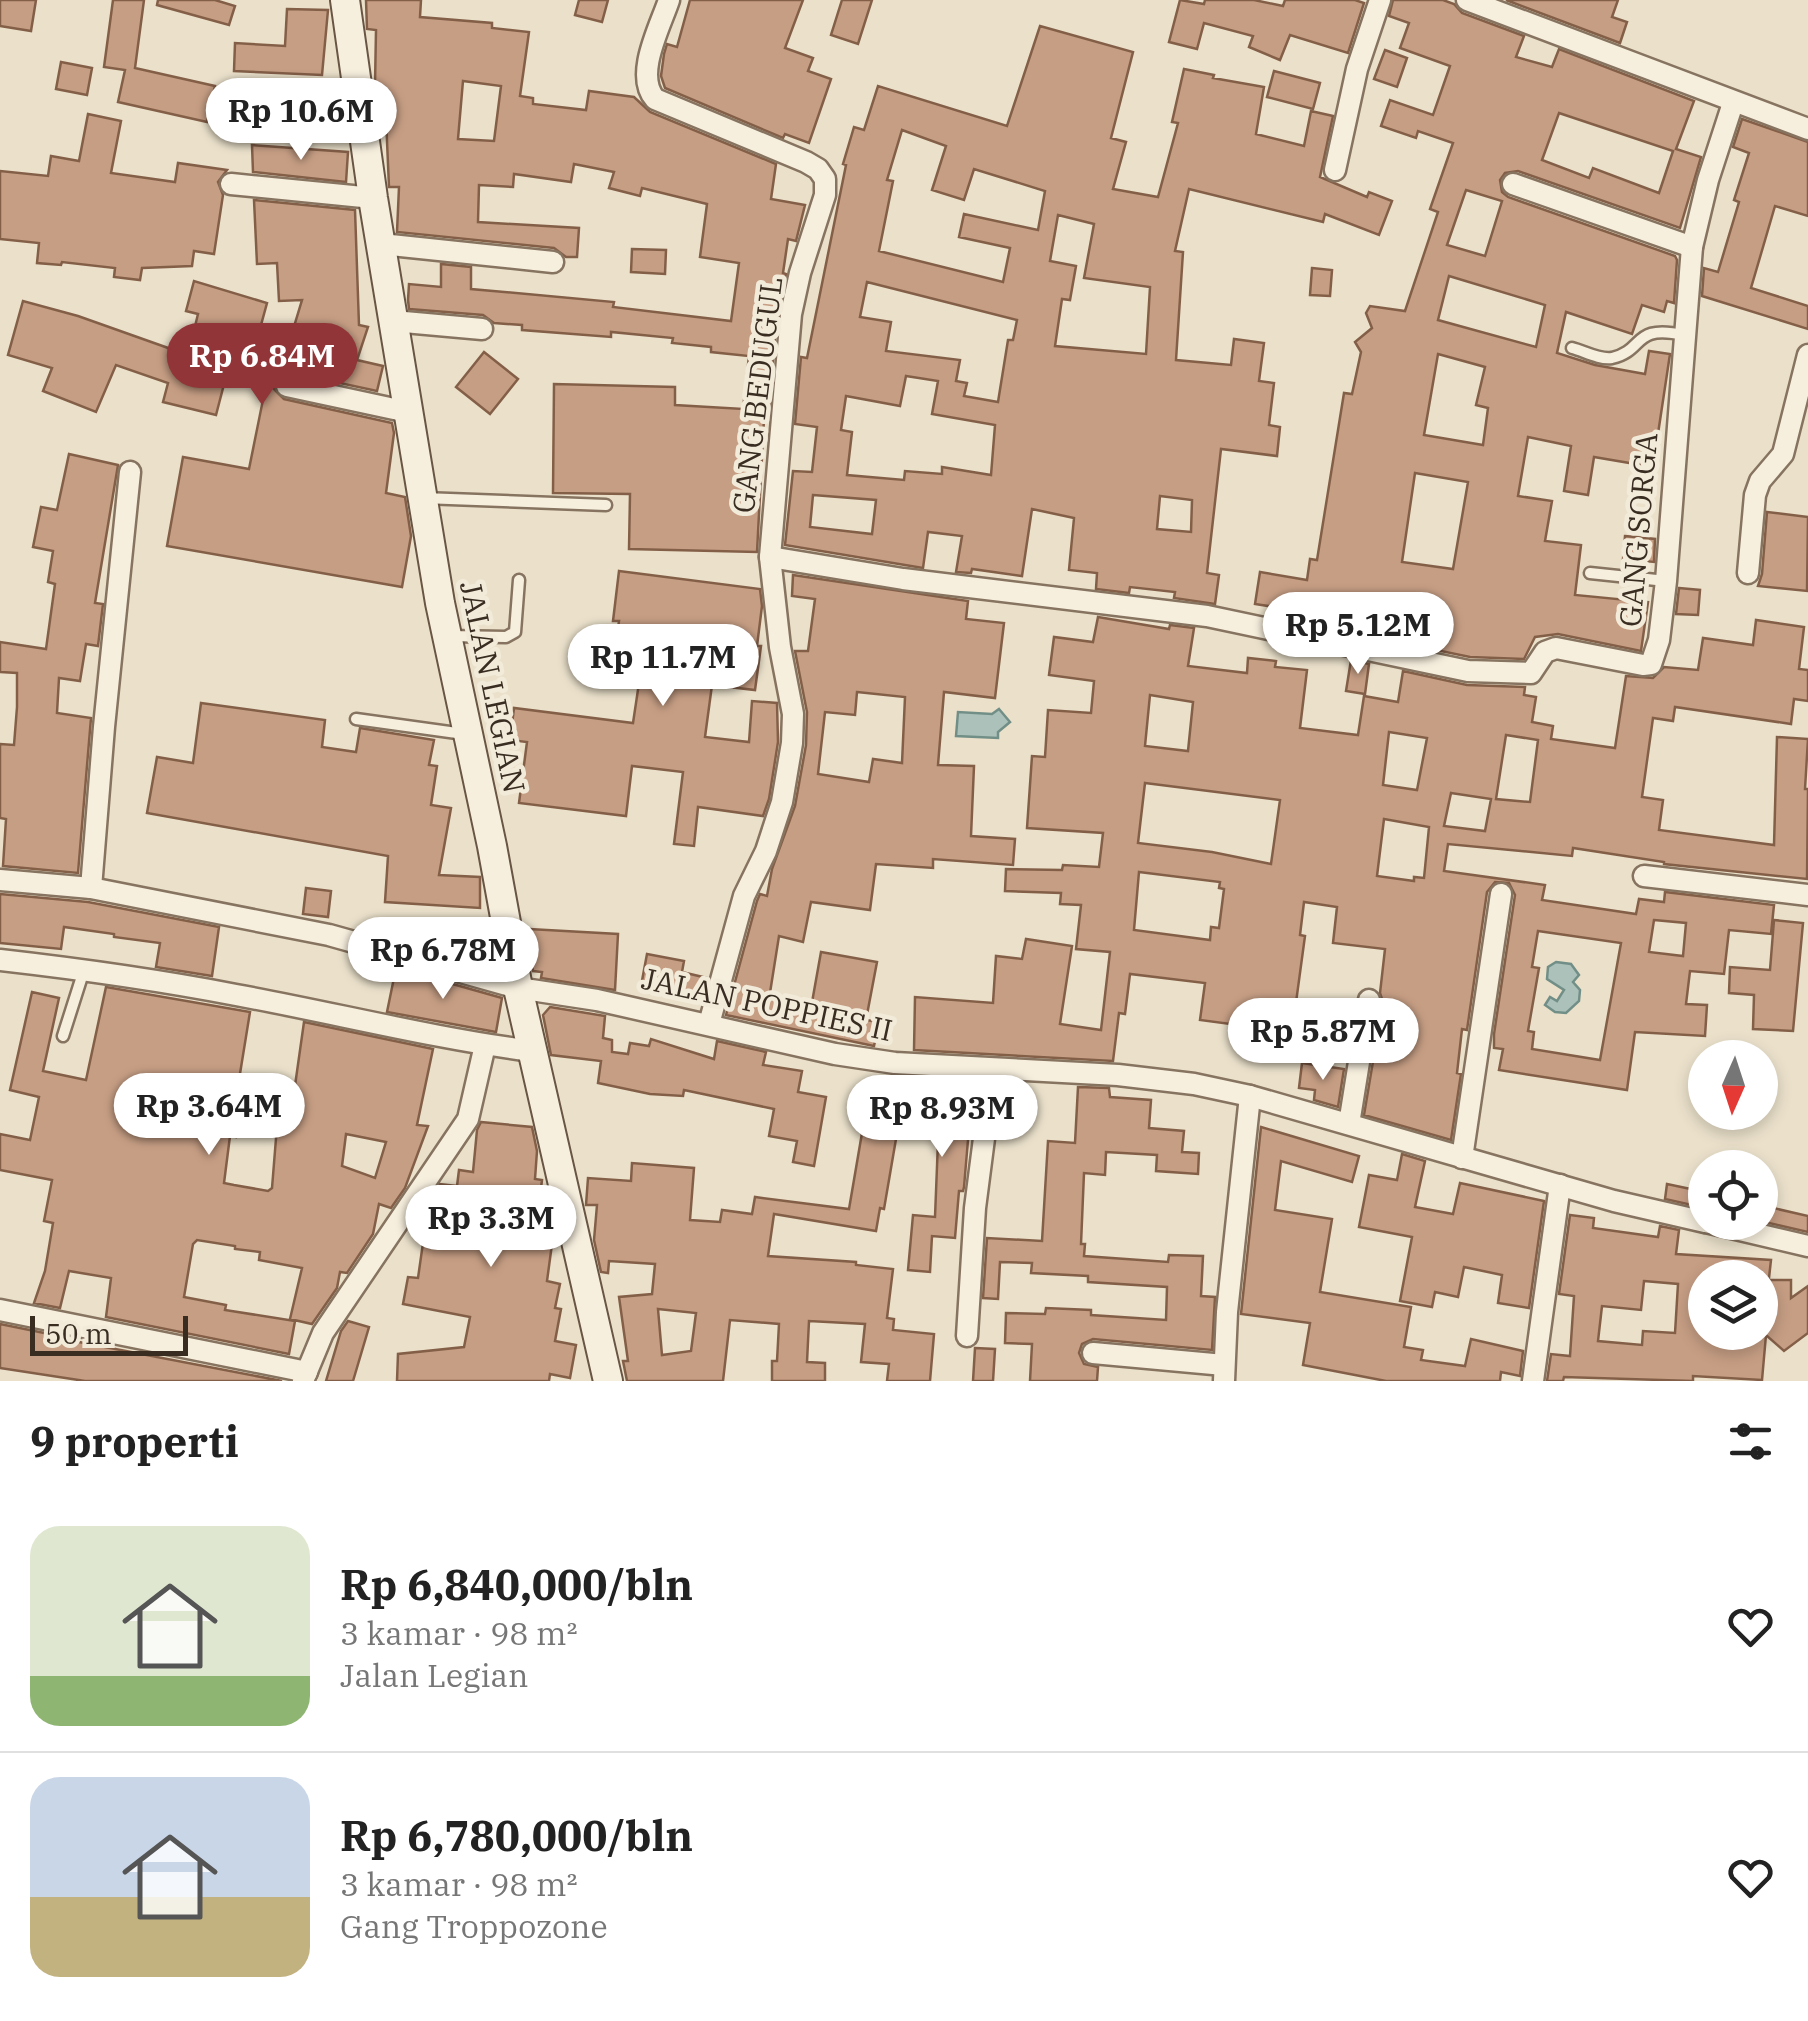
<!DOCTYPE html>
<html lang="id">
<head>
<meta charset="utf-8">
<style>
  :root { --surface:#fff; --page:#f2f2f2; --text:#222; --muted:#767676; --line:#e0e0e0; --accent:#913538 }
  body { margin:0; font-family:"IBM Plex Serif",serif; background:var(--page); color:var(--text); height:100vh; display:flex; flex-direction:column; font-size:38px; white-space:nowrap }
  * { box-sizing:border-box; margin:0 }
  p { font-size:32px; color:var(--muted) }
  .icon { flex:none; width:55px; height:55px; fill:none; stroke:currentColor; stroke-width:2; stroke-linecap:round; stroke-linejoin:round }
  .map { position:relative; height:1381px; overflow:hidden }
  .sheet { display:flex; flex-direction:column; background:var(--surface); flex:1 }
  .sheet>* { flex:none }
  .needle { width:65px; rotate:183deg }
  .fabs { position:absolute; left:1688px; top:1040px; display:grid; gap:20px }
  .fabs a { display:grid; place-items:center; width:90px; height:90px; border-radius:50%; background:var(--surface); box-shadow:0 5px 15px #0003; font-size:50px }
  .scale { position:absolute; left:30px; bottom:25px; width:158px; box-sizing:border-box; padding-left:10px; border:5px solid #392d22; border-top:0; font-size:28px; line-height:35px; white-space:nowrap; color:#392d22; -webkit-text-stroke:8px #f3ebda; paint-order:stroke }
  .price { position:absolute; translate:-50% -85px; padding:0 22px; border-radius:35px; background:#fff; color:#222; font-size:32px; line-height:65px; filter:drop-shadow(0 2px 5px #0008) }
  .price::after { content:''; position:absolute; left:50%; top:60px; width:30px; height:22px; margin-left:-15px; background:inherit; clip-path:polygon(0 0,100% 0,50% 100%) }
  .price.on { background:var(--accent); color:#fff }
  ul { padding:0; list-style:none }
  li { display:flex; align-items:center; gap:30px; height:250px; padding:0 30px }
  li+li { border-top:2px solid var(--line) }
  li span { display:grid; place-items:center; flex:none; width:280px; height:200px; border-radius:30px; color:#555 }
  li>.icon { margin-inline-start:auto }
  span .icon { width:120px; height:120px; fill:#fffc; stroke-width:1 }
  li b { font-size:42px }
  h2 { display:flex; justify-content:space-between; align-items:center; height:120px; padding:0 30px; font-size:42px }
  .map>svg:first-child { display:block }
  .water { fill:#abc1ba; stroke:#728f87; stroke-width:2.5 }
  .building { fill:#c69e84; stroke:#845f48; stroke-width:2.5; fill-rule:evenodd }
  .lines { fill:none; stroke-linecap:round; stroke-linejoin:round }
  .service-casing { stroke:#877460; stroke-width:15 }
  .minor-casing { stroke:#877460; stroke-width:25 }
  .secondary-casing { stroke:#695543; stroke-width:32 }
  .service { stroke:#f7efde; stroke-width:10 }
  .minor { stroke:#f7efde; stroke-width:20 }
  .secondary { stroke:#f7efde; stroke-width:28 }
  .labels { text-anchor:middle; stroke-width:9; stroke-linejoin:round; paint-order:stroke }
  .street-label { font-size:30px; fill:#392d22; stroke:#f3ebda }
</style>
</head>
<body>
<div class="map">
<svg width="1808" height="1381" viewBox="0 0 1808 1381">
  <rect width="100%" height="100%" fill="#ebe1cb"/>
  <!-- water -->
  <g class="water">
    <polygon points="999,709 1010,722 998,732 998,738 956,736 958,712 992,714"/>
    <polygon points="1556,962 1571,964 1579,975 1573,982 1580,990 1579,1001 1566,1013 1555,1012 1545,1005 1550,997 1557,1001 1564,990 1547,979 1548,967"/>
  </g>
  <!-- building -->
  <g class="building">
    <polygon points="0,0 36,0 31,31 0,26"/>
    <polygon points="113,0 144,0 135,68 215,86 207,122 118,102 125,70 104,67"/>
    <polygon points="158,0 215,0 235,6 229,25 157,5"/>
    <path d="M366 0H421L420 17 492 23V28L529 32 520 96 533 98V104L586 110 589 91 634 97 650 112 776 164 771 199 805 205 796 241 788 239 783 273 786 274 777 313 768 420 764 419 757 552 629 549 630 494 553 493 554 384 675 387V405L743 409 749 356 711 352V347L672 343 673 338 611 332V337L522 330V325L494 323 483 315 409 309 408 300 409 284 441 287V264L471 267V289L614 302 613 307 731 321 739 263 700 257 707 204 642 188 640 196 609 188 614 172 574 164 571 182 514 174 513 187 479 185 478 222 579 228 577 257H566L554 248 397 232 399 187H389L386 118H379L375 85 376 30 367 29ZM463 81 501 86 494 141 458 139Z"/>
    <polygon points="579,0 608,0 602,22 575,15"/>
    <polygon points="690,0 803,0 785,48 813,58 808,71 831,79 809,143 785,134 783,138 665,88 661,76 664,54 667,44 677,47"/>
    <polygon points="842,0 872,0 858,44 831,35"/>
    <polygon points="1180,0 1204,4 1205,0 1254,0 1283,6 1285,0 1355,0 1364,3 1348,53 1290,35 1280,60 1249,47 1253,36 1204,23 1197,49 1169,42"/>
    <path d="M1393 0H1443L1454 4 1462 13 1524 36 1516 57 1552 67 1559 49 1694 101 1676 149 1701 157 1680 228 1518 171 1505 173 1500 180 1502 192 1508 197 1675 256 1677 260 1674 303 1667 301 1664 312 1642 305 1632 334 1566 312 1557 353 1595 365 1645 374 1649 351 1670 354 1653 467 1594 457 1588 495 1564 491 1571 446 1528 437 1518 496 1552 501 1545 541 1581 545 1575 595 1648 602 1641 651 1558 634 1535 637 1524 659 1470 657 1354 633 1356 620 1306 612 1305 623 1280 617 1281 608 1255 604 1260 572 1307 580 1310 559 1317 560 1344 393 1352 394 1361 352 1355 342 1372 328 1366 313 1370 306 1405 311 1438 212 1430 209 1453 143 1418 131 1416 138 1381 126 1390 100 1433 115 1450 66 1400 48 1409 23 1389 16ZM1559 113 1673 151 1659 193 1593 168 1589 178 1542 160ZM1466 190 1502 201 1485 256 1447 245ZM1449 276 1545 305 1536 347 1438 320ZM1438 354 1485 367 1476 405 1488 408 1483 445 1424 435ZM1415 473 1468 482 1453 569 1402 562Z"/>
    <polygon points="1506,0 1618,0 1612,17 1627,22 1620,43"/>
    <polygon points="287,9 328,10 322,75 234,71 235,43 285,46"/>
    <path d="M1040 26 1133 52 1111 138 1126 142 1113 189 1158 197 1178 123 1172 122 1184 69 1214 75 1213 78 1264 87 1256 134 1304 146 1311 111 1333 116 1320 177 1367 197 1369 192 1392 201 1379 235 1325 214 1323 222 1189 189 1175 251 1183 252 1176 360 1231 365 1234 339 1264 343 1259 381 1274 383 1269 425 1280 427 1277 456 1221 449 1207 573 1219 575 1215 604 1174 598 1175 592 1130 587 1129 593 1096 589 1097 573 1069 570 1074 518 1032 509 1022 576 972 569 971 573 956 572 962 536 928 532 923 568 785 545 793 471 812 472 817 427 795 424 801 357 807 358 846 165 843 164 854 127 864 130 878 86 1007 126ZM902 130 946 146 932 190 964 200 974 169 1045 191 1038 230 964 214 959 237 1010 248 1003 282 879 251 893 181 887 180ZM1058 215 1094 224 1084 278 1150 287 1146 354 1055 346 1062 299 1070 300 1076 266 1050 261ZM867 282 1017 320 1013 340H1008L998 402 964 396 967 383 956 381 960 360 886 351 891 322 860 317ZM906 376 938 381 932 414 995 425 991 475 942 467V474L905 471 904 480 847 475 852 432 841 430 846 396 900 406ZM813 495 876 500 872 534 810 527ZM1160 496 1192 500 1191 532 1157 529Z"/>
    <polygon points="1385,50 1407,58 1397,87 1374,79"/>
    <polygon points="61,62 92,68 87,95 56,89"/>
    <polygon points="1274,71 1320,83 1313,109 1267,97"/>
    <polygon points="88,114 121,121 111,173 175,182 178,163 227,170 218,182 223,195 214,254 194,251 192,266 142,268 140,280 114,277 115,268 62,262 61,265 37,263 39,243 0,239 0,171 48,176 51,156 79,161"/>
    <polygon points="1742,119 1808,142 1808,216 1775,206 1751,288 1808,306 1808,329 1702,296 1704,268 1718,272 1739,202 1734,200 1749,153 1733,147"/>
    <polygon points="252,145 348,152 346,182 253,172"/>
    <polygon points="254,200 355,210 359,325 368,327 357,360 383,366 377,391 289,372 276,378 274,389 284,399 392,423 394,433 386,493 405,497 411,536 402,587 167,546 183,457 249,469 268,375 229,365 216,415 163,402 168,383 116,365 96,412 43,391 52,368 8,355 23,301 78,316 188,355 198,314 186,311 194,281 267,303 258,336 289,343 302,300 279,301 277,263 257,264"/>
    <polygon points="632,249 666,250 665,274 631,272"/>
    <polygon points="1312,268 1332,270 1330,296 1310,295"/>
    <polygon points="484,352 518,379 490,414 456,387"/>
    <polygon points="69,454 118,465 95,603 103,604 98,646 86,644 80,681 59,678 57,713 91,718 78,873 3,866 6,819 0,818 0,744 14,745 17,707 17,673 0,672 0,642 46,649 55,584 48,582 53,551 33,547 41,507 57,510"/>
    <polygon points="1767,512 1808,517 1807,591 1758,586 1762,574"/>
    <polygon points="1625,536 1655,539 1654,562 1623,559"/>
    <polygon points="619,571 760,589 762,606 757,646 761,646 755,690 712,685 705,737 749,742 752,701 777,703 778,742 769,799 763,816 698,807 694,846 674,844 683,772 632,766 626,816 519,803 527,742 510,740 514,708 633,723 639,683 611,679 619,621 613,621"/>
    <path d="M793 575 968 601 966 619 1004 623 995 698 944 692 938 765 974 766 971 836 1015 839 1013 865 933 859V868L876 864 870 910 811 902 803 942 779 936 769 999 811 1008 821 952 877 962 866 1020 879 1022 874 1046 726 1015 757 901 760 894 767 896 772 869 795 806 806 745 807 712 795 651H808L815 599 792 596ZM857 692 905 697 902 763 873 759 869 782 818 774 825 712 855 715Z"/>
    <polygon points="1679,588 1700,590 1698,615 1676,614"/>
    <path d="M1098 617 1169 629 1170 625 1194 628 1188 666 1247 673 1248 658 1276 661 1275 667 1307 670 1300 728 1358 735 1364 696 1398 702 1403 671 1467 685 1525 687 1524 695 1536 697 1532 722 1553 726 1551 739 1615 748 1626 676 1653 678 1664 667 1698 670 1703 638 1753 645 1756 620 1804 627 1799 669 1808 670V701L1794 699 1791 724 1675 707 1673 721 1653 718 1642 797 1663 800 1659 830 1774 845 1777 737 1808 739 1805 789H1808L1807 879 1664 864V862L1573 848 1572 856 1448 844 1444 871 1545 885 1542 900 1636 914 1639 899 1664 902 1665 892 1774 905 1771 934 1729 930 1724 974 1690 971 1686 1004 1707 1005 1705 1036 1635 1032 1627 1090 1499 1070 1503 1049 1494 1048V1034L1515 895 1509 883 1495 882 1487 892 1467 1030 1462 1029 1457 1073 1461 1074 1451 1140 1364 1115 1383 1002 1380 993 1385 949 1333 943 1337 907 1304 902 1300 935 1305 936 1292 1032 1200 1020 1205 983 1130 974 1125 1014 1119 1013 1113 1061 914 1050 915 997 993 1003 996 956 1022 959 1026 939 1072 946 1060 1024 1101 1030 1110 952 1076 949 1081 905 1060 904 1061 893 1005 891 1006 869 1062 870 1063 865 1099 867 1103 833 1027 828 1032 756 1045 757 1048 710 1091 713 1094 681 1049 675 1054 637 1093 642ZM1150 695 1193 702 1188 751 1145 746ZM1389 732 1427 738 1417 790 1383 785ZM1506 735 1538 740 1530 802 1496 799ZM1145 783 1280 800 1271 864 1212 852 1138 843ZM1451 793 1491 799 1485 831 1444 826ZM1384 819 1429 827 1424 878 1414 877V881L1377 876ZM1139 872 1220 882 1219 888 1224 889 1219 928 1211 927 1210 940 1134 930ZM1654 920 1686 923 1683 956 1649 952ZM1538 931 1621 943 1600 1060 1532 1049 1534 1032 1528 1031 1539 968 1532 967Z"/>
    <polygon points="1351,660 1369,664 1365,694 1346,691"/>
    <polygon points="201,703 325,720 322,747 356,752 360,728 434,740 429,765 437,766 431,805 451,808 439,875 480,877 480,908 385,902 388,856 147,813 157,757 193,763"/>
    <polygon points="306,888 331,891 328,917 303,914"/>
    <polygon points="0,894 88,902 219,927 212,976 156,967 160,943 114,937 114,934 64,927 61,949 0,943"/>
    <polygon points="1774,920 1803,923 1793,1031 1753,1029 1754,995 1729,993 1730,967 1770,970"/>
    <polygon points="529,929 618,934 615,990 541,978 542,972 533,971 528,945"/>
    <polygon points="647,954 684,961 682,972 707,978 702,999 641,986"/>
    <polygon points="396,968 502,998 496,1032 387,1012"/>
    <path d="M106 987 250 1012 238 1086 243 1087 239 1117 236 1137 230 1136 224 1183 234 1185 268 1191 272 1188 277 1126 289 1128 304 1022 433 1049 417 1125 428 1126 405 1188 391 1208 379 1204 373 1234 347 1273 340 1272 337 1288 312 1324 290 1319 302 1268 259 1260 260 1252 235 1249V1246L197 1240 193 1244 184 1297 226 1305 225 1310 295 1321 289 1354 106 1317 111 1278 69 1271 60 1308 34 1303 45 1271 53 1223 44 1221 52 1180 0 1170V1134L30 1140 39 1097 10 1090 32 992 59 998 43 1071 86 1080ZM346 1134 386 1142 375 1178 342 1166Z"/>
    <polygon points="550,1007 605,1016 603,1038 612,1040 612,1052 628,1054 630,1043 649,1046 651,1039 714,1059 717,1041 766,1052 763,1065 802,1071 798,1092 826,1097 814,1166 793,1162 797,1141 769,1136 774,1109 684,1090 683,1096 650,1094 598,1083 601,1061 551,1055 543,1015"/>
    <polygon points="1302,1063 1344,1069 1338,1107 1314,1100 1315,1090 1299,1088"/>
    <polygon points="911,1078 973,1081 964,1187 963,1191 959,1191 955,1238 932,1236 930,1272 908,1270 913,1215 935,1217 939,1116 905,1112"/>
    <polygon points="1078,1087 1109,1088 1110,1097 1151,1100 1149,1128 1184,1131 1182,1152 1199,1153 1198,1174 1156,1171 1157,1155 1106,1152 1105,1175 1084,1173 1081,1244 1085,1244 1084,1256 1168,1262 1169,1255 1203,1256 1201,1296 1215,1297 1212,1350 1093,1339 1082,1344 1079,1353 1084,1364 1098,1367 1097,1381 1030,1381 1032,1344 1005,1343 1006,1313 1045,1314 1046,1308 1091,1310 1091,1315 1166,1320 1167,1287 1088,1282 1088,1276 1031,1273 1032,1263 1000,1262 998,1299 983,1298 987,1238 1042,1241 1048,1141 1075,1143"/>
    <path d="M868 1098 902 1104 884 1209 880 1208 876 1231 774 1214 768 1256 856 1262V1265L893 1269 887 1318 894 1319 893 1330 934 1334 930 1381H887L889 1364 861 1362 865 1324 809 1321 807 1362 825 1363V1381H772V1361H777L779 1324 730 1320 723 1381H627L623 1361H628L619 1297 652 1294 655 1264 609 1261 608 1273 601 1272 594 1240 597 1205H586L588 1178 631 1181 632 1163 694 1168 690 1220 720 1222 722 1210 752 1214 755 1197 849 1209ZM658 1309 696 1313 691 1351 662 1355Z"/>
    <polygon points="481,1122 532,1127 537,1151 535,1179 542,1180 540,1196 548,1198 542,1242 552,1244 547,1281 560,1284 555,1308 561,1309 555,1341 576,1345 570,1378 550,1374 549,1381 397,1381 398,1354 464,1347 470,1317 403,1304 408,1277 418,1278 429,1201 440,1184 457,1186 459,1170 473,1172 477,1130"/>
    <polygon points="1261,1127 1359,1156 1352,1182 1281,1161 1275,1210 1332,1219 1320,1292 1411,1307 1404,1347 1423,1350 1421,1360 1465,1366 1471,1339 1523,1351 1520,1376 1501,1372 1500,1381 1386,1381 1303,1365 1310,1323 1241,1314"/>
    <polygon points="1402,1154 1425,1161 1415,1207 1453,1214 1460,1183 1544,1201 1529,1308 1498,1303 1502,1275 1464,1267 1458,1297 1435,1292 1432,1307 1400,1301 1412,1237 1359,1227 1369,1175 1397,1180"/>
    <polygon points="1667,1184 1705,1192 1705,1208 1665,1199"/>
    <polygon points="1760,1205 1808,1216 1808,1232 1760,1221"/>
    <path d="M1570 1215 1594 1218 1593 1228 1658 1237 1660 1226 1679 1230 1676 1254 1771 1260 1769 1278H1705V1332H1762L1760 1280H1791V1298L1808 1286V1333L1784 1351 1766 1335 1762 1380 1693 1376V1381L1564 1377 1563 1381H1547L1551 1354 1570 1356 1574 1296 1559 1294ZM1644 1281 1678 1284 1675 1333 1643 1331 1642 1345 1598 1341 1602 1306 1641 1310Z"/>
    <polygon points="348,1321 369,1327 353,1381 326,1381 341,1331"/>
    <polygon points="0,1324 54,1335 53,1337 282,1381 85,1381 0,1368"/>
    <polygon points="975,1348 995,1349 993,1381 973,1381"/>
  </g>
  <g class="lines">
    <!-- service casing -->
    <g class="service-casing">
      <g id="service">
        <path d="M1572 348C1584 351 1599 360 1612 358 1646 350 1631 324 1684 335"/>
        <polyline points="423,498 606,505"/>
        <polyline points="1590,573 1666,581"/>
        <polyline points="448,636 506,637 515,632 519,580"/>
        <polyline points="356,719 464,734"/>
        <polyline points="63,1036 84,970"/>
      </g>
    </g>
    <!-- minor casing -->
    <g class="minor-casing">
      <g id="minor">
        <path d="M669 0C660 27 634 75 655 99L806 162 818 169 825 179V195L800 273 791 314 770 557 780 647 793 714 792 743 782 802 766 851 744 896 709 1024"/>
        <polyline points="1467,0 1808,129"/>
        <polyline points="1335,170 1357,69 1380,0"/>
        <polyline points="231,184 373,198"/>
        <polyline points="1513,184 1692,247"/>
        <polyline points="381,244 553,262"/>
        <polyline points="393,321 482,329"/>
        <polyline points="287,386 408,412"/>
        <polyline points="770,557 903,579 1207,616 1468,671 1531,673 1545,652 1556,648 1643,665 1651,664 1659,640 1666,581 1692,247 1708,180 1733,103"/>
        <polyline points="1748,573 1755,495 1760,481 1783,454 1808,355"/>
        <polyline points="1644,876 1808,895"/>
        <polyline points="0,880 91,888 329,935 518,988 597,1000 835,1054 895,1063 1118,1075 1194,1084 1250,1096 1614,1201 1705,1222"/>
        <polyline points="91,888 104,727 130,472"/>
        <path d="M0 960C79 969 158 980 236 995 335 1013 432 1038 532 1051"/>
        <polyline points="1349,1124 1369,1000"/>
        <polyline points="1462,1158 1501,894"/>
        <polyline points="1706,1222 1808,1246"/>
        <polyline points="0,1310 307,1372"/>
        <polyline points="967,1336 975,1208 993,1069"/>
        <polyline points="1093,1353 1224,1365"/>
        <polyline points="303,1381 323,1333 468,1119 485,1045"/>
        <polyline points="1224,1381 1227,1312 1250,1096"/>
        <polyline points="1533,1381 1560,1185"/>
      </g>
    </g>
    <!-- secondary casing -->
    <g class="secondary-casing">
      <polyline id="secondary" points="345,0 373,198 440,603 492,846 518,988 608,1381"/>
    </g>
    <!-- service -->
    <use href="#service" class="service"/>
    <!-- minor -->
    <use href="#minor" class="minor"/>
    <!-- secondary -->
    <use href="#secondary" class="secondary"/>
  </g>
  <g class="labels">
    <!-- street labels -->
    <g class="street-label">
      <text transform="translate(758 395) rotate(-83)" y="10">GANG BEDUGUL</text>
      <text transform="translate(1639 530) rotate(-85)" y="10">GANG SORGA</text>
      <text transform="translate(492 687) rotate(78)" y="10">JALAN LEGIAN</text>
      <text transform="translate(767 1005) rotate(12)" y="10">JALAN POPPIES II</text>
    </g>
  </g>
</svg>
<div class="fabs">
<a><svg class="needle" viewBox="-14 -14 28 28"><path d="M0-13l5 13h-10z" fill="#e53935"/><path d="M0 13l5-13h-10z" fill="#767676"/></svg></a>
<a><svg class="icon" aria-label="locate" viewBox="0 0 24 24"><circle cx="12" cy="12" r="6"/><path d="M12 2v4M12 18v4M2 12h4M18 12h4"/></svg></a>
<a><svg class="icon" aria-label="layers" viewBox="0 0 24 24"><path d="M12 4l9 5-9 5-9-5zM3 14l9 5 9-5"/></svg></a>
</div>
<div class="scale">50 m</div>
<b class="price" style="left:301px;top:163px">Rp 10.6M</b>
<b class="price on" style="left:262px;top:408px">Rp 6.84M</b>
<b class="price" style="left:1358px;top:677px">Rp 5.12M</b>
<b class="price" style="left:663px;top:709px">Rp 11.7M</b>
<b class="price" style="left:443px;top:1002px">Rp 6.78M</b>
<b class="price" style="left:1323px;top:1083px">Rp 5.87M</b>
<b class="price" style="left:209px;top:1158px">Rp 3.64M</b>
<b class="price" style="left:942px;top:1160px">Rp 8.93M</b>
<b class="price" style="left:491px;top:1270px">Rp 3.3M</b>
</div>
<section class="sheet">
<h2>9 properti<svg class="icon" aria-label="filters" viewBox="0 0 24 24"><path d="M4 7h16M4 17h16"/><circle cx="9" cy="7" r="2"/><circle cx="15" cy="17" r="2"/></svg></h2>
<ul>
<li><span style="background:linear-gradient(#dfe7d0 75%,#8fb573 0)"><svg class="icon" aria-label="home" viewBox="0 0 24 24"><path d="M3 11l9-7 9 7M6 9v11h12V9"/></svg></span><div><b>Rp 6,840,000/bln</b><p>3 kamar · 98 m²</p><p>Jalan Legian</p></div><svg class="icon" aria-label="heart" viewBox="0 0 24 24"><path d="M12 20l-8-8c-3-5 5-10 8-4 3-6 11-1 8 4z"/></svg></li>
<li><span style="background:linear-gradient(#c9d6e8 60%,#c2b280 0)"><svg class="icon" aria-label="home" viewBox="0 0 24 24"><path d="M3 11l9-7 9 7M6 9v11h12V9"/></svg></span><div><b>Rp 6,780,000/bln</b><p>3 kamar · 98 m²</p><p>Gang Troppozone</p></div><svg class="icon" aria-label="heart" viewBox="0 0 24 24"><path d="M12 20l-8-8c-3-5 5-10 8-4 3-6 11-1 8 4z"/></svg></li>
</ul>
</section>
</body>
</html>
